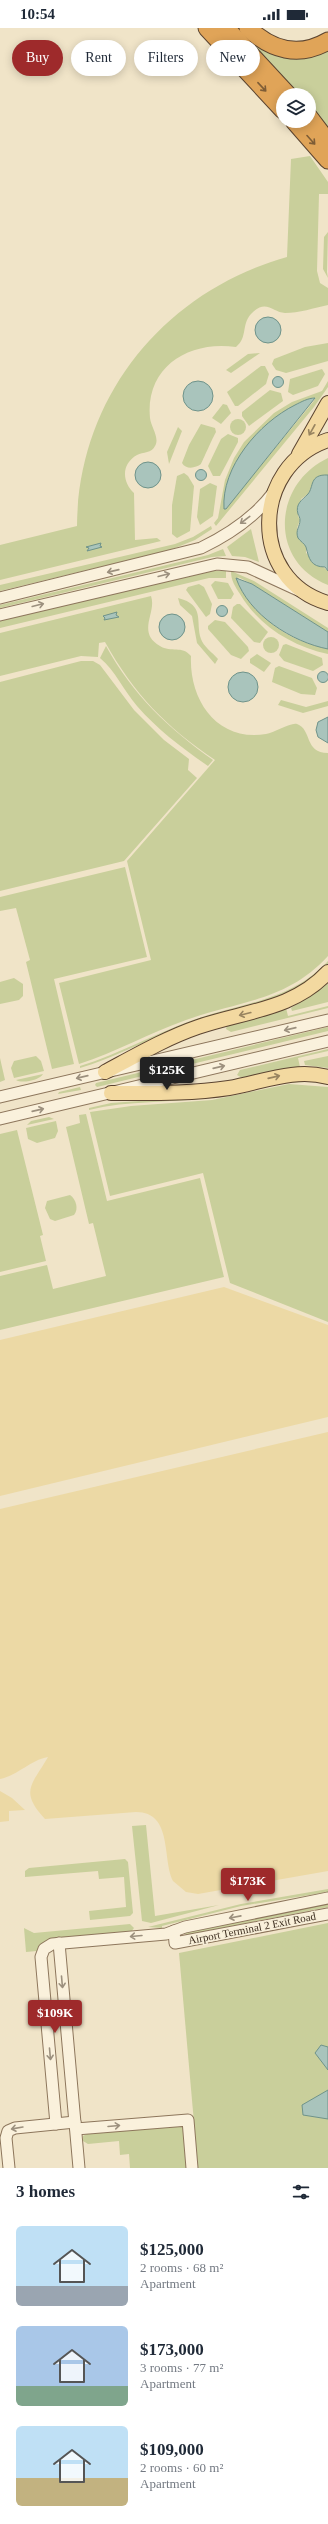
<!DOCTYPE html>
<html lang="en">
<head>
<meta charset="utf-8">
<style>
  :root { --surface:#fff; --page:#f2f2f3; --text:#1f2937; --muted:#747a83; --accent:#9e2a2b }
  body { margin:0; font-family:"Times New Roman",serif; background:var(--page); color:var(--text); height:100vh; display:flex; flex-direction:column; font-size:15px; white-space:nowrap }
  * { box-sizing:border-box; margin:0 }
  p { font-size:13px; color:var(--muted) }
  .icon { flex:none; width:22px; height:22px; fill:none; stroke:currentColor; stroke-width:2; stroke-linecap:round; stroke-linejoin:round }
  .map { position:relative; height:2140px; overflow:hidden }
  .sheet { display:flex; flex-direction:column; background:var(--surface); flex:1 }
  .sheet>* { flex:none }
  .guide { position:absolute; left:12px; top:12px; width:304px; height:36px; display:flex; gap:8px }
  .controls { position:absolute; left:276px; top:60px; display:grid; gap:8px }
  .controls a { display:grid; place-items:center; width:40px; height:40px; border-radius:50%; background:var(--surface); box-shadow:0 2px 10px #0003; font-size:20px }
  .price { position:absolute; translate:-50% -34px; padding:0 9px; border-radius:4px; background:var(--accent); color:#fff; font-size:13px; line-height:26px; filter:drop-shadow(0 1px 2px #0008) }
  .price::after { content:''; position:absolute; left:50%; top:24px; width:12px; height:9px; margin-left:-6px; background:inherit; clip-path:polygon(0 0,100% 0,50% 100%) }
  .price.current { background:#222; color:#fff }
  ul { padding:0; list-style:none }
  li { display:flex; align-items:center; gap:12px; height:100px; padding:0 16px }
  li span { display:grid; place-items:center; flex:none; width:112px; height:80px; border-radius:6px; color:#555 }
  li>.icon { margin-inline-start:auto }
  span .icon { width:48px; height:48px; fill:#fffc; stroke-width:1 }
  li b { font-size:17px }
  h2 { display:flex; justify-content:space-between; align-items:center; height:48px; padding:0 16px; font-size:17px }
  .chip { padding:0 14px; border-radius:18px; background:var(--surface); box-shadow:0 2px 10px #0003; font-size:14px; line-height:36px }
  .chip.current { background:var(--accent); color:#fff }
  .status { display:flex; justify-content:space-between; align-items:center; height:28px; padding:0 20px; background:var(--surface); direction:ltr }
  .status svg { height:11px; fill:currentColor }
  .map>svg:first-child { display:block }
  .green { fill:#c9cf9b; fill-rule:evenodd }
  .sand { fill:#ecd9a5 }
  .water { fill:#a9c4bc; stroke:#6f938a }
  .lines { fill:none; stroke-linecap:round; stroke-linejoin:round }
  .minor-casing { stroke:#8d765c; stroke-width:13 }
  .major-casing { stroke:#5b4430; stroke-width:16 }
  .highway-casing { stroke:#5b4430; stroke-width:19 }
  .minor { stroke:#faf1dc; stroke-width:11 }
  .major { stroke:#f3d9a0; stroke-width:14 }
  .highway { stroke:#e0a458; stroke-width:17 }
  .oneway { stroke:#7e5d36 }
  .oneway2 { stroke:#988460 }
  .oneway3 { stroke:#9c907e }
  .labels { text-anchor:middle; stroke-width:3; stroke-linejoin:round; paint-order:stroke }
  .street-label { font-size:11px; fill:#3d2e20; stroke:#f7eed8 }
</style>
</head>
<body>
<div class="status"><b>10:54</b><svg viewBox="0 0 49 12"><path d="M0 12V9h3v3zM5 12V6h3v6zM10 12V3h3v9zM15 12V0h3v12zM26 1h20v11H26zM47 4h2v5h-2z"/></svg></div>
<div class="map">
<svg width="328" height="2140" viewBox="0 0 328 2140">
  <rect width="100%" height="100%" fill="#f0e4c8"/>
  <!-- green -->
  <g class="green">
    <polygon points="250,9 328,19 328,104 309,80 309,67 297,67 245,13"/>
    <path d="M310 128 328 154V166H319L317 243 320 255 328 260V277C314 280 299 285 285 285 273 285 266 270 251 286 241 297 248 309 236 319 190 312 145 338 150 390 151 399 160 410 155 418 152 425 143 424 137 427 121 436 122 454 134 465L135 512 157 510 161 513 0 552V517L77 498C78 370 163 264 287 229L291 131Z"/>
    <polygon points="328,204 327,244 328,250 323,241 324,209"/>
    <polygon points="328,315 328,333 286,345 276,342 272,336 274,331 305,319"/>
    <polygon points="260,325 231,345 226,342 248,326"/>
    <polygon points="261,338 265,338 269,346 266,356 238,378 235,378 227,364"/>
    <polygon points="322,341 325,346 318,358 293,367 288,364 290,351"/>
    <path d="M328 353V359L314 379 216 498 214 495 218 490 225 452 234 430 244 414 274 385 292 374 322 363ZM315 371 313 374 225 481C226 417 269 402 315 371Z"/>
    <polygon points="270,362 281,365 283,373 249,398 242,388 242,384"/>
    <polygon points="223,376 227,377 231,385 221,396 212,390"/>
    <circle cx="238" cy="399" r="8"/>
    <path d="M201 396 215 400 216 404C213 409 202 434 201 436 196 440 186 442 182 435L189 417Z"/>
    <polygon points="178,399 182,403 169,436 167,424"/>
    <polygon points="228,406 238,410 238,414 220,448 213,448 208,438 221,411"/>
    <path d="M328 430V447L316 450 309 465 301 471 298 488 300 492 297 500 306 518V525L328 543V557C268 533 273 456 328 430Z"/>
    <polygon points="184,445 188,448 194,458 190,503 177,510 172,506 172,477 177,448"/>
    <polygon points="210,455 217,458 213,488 200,497 197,489 200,461"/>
    <polygon points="211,498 212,501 195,512 170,522 0,563 0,557 175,516 193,509"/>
    <polygon points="251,501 259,534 245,529 232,528 227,519"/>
    <polygon points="223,521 226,528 212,529 0,580 0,577 208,527"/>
    <polygon points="210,543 226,543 226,550 209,550 0,600 0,593"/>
    <path d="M231 543 254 553 328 600V604L252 556 238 549C244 560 250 573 259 583 275 603 303 616 328 621V626C292 618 259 598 240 566 235 558 231 553 231 543Z"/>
    <polygon points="215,553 228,555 234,566 231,571 218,571 211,557"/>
    <polygon points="199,556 204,559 212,576 210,586 206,589 186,562 188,559"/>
    <path d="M151 568C157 585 136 604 160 618 171 625 182 617 191 628 189 672 217 714 266 706 274 705 291 694 297 696 312 701 304 725 328 725V928C287 973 239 973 186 992 149 1005 116 1024 79 1036L59 955 151 932 127 833 215 732C166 699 134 666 105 614L99 615 98 629 81 628 0 648V605Z"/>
    <path d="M178 570C206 577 195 594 201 611 203 618 213 625 218 631L215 636 197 615 192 588 180 577Z"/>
    <polygon points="237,576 240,576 268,604 260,615 254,614 231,590 233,579"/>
    <polygon points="215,592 225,594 248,619 249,623 241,631 231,627 208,601 208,598"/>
    <circle cx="271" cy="617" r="8"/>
    <polygon points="286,616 322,630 323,637 313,643 284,633 279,627 283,617"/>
    <path d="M106 618C133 667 168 700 213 732L208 738C182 720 158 702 137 678 124 663 115 642 100 630Z"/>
    <polygon points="257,626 271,635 264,644 250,635 250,631"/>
    <polygon points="81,633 93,633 100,637 134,682 164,712 189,731 188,742 197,750 124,833 0,863 0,654"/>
    <polygon points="279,638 312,650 317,660 315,667 301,666 272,654 275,640"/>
    <polygon points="281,672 306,679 328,673 328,678 303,685 278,677"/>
    <polygon points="125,839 147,929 54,951 74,1036 52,1041 26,934 30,932 16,880 0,883 0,869"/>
    <path d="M328 933V937C290 976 215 988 165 1006 136 1017 110 1031 80 1040V1038C119 1026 154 1006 193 992 241 975 291 973 328 933Z"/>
    <polygon points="14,950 23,956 23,968 19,972 0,976 0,954"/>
    <polygon points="328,955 328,974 292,983 291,980"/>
    <polygon points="328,978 328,980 231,1004 226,1001 227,997 286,980 288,988"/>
    <polygon points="328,999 328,1003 97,1059 95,1057 96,1055"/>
    <polygon points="328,1021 328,1023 298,1030 300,1039 242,1050 237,1047 240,1042"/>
    <polygon points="36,1028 41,1033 44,1043 14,1050 11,1040 14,1033"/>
    <polygon points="328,1028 328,1040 305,1037 304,1033"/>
    <polygon points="0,1030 5,1052 0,1054"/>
    <path d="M43 1046C40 1052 22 1056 16 1052Z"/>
    <path d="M288 1052 328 1054V1056C287 1048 251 1065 211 1070 170 1075 129 1072 89 1082V1080L111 1075 195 1069Z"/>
    <polygon points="289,1056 328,1059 328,1294 230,1255 203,1145 110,1168 90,1084 131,1078 212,1072"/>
    <polygon points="80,1059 81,1062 58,1066 59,1064"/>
    <polygon points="86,1086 107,1173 200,1150 224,1249 0,1302 0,1248 47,1237 53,1261 106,1248 93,1195 89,1196 66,1099 80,1095 79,1087"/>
    <polygon points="49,1089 54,1091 27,1097 31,1093"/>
    <polygon points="56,1093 58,1103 55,1110 37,1115 28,1111 26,1100"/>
    <polygon points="17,1102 43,1207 40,1208 46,1233 0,1244 0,1106"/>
    <path d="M70 1167C76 1171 79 1181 74 1187L55 1193 50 1191 45 1180 47 1173Z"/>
    <polygon points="146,1797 155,1888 219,1877 151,1895 142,1893 132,1798"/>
    <polygon points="125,1831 128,1834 133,1885 130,1888 90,1892 89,1883 126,1879 124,1849 99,1851 98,1843 25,1849 25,1843 29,1840"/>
    <polygon points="328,1861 328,1864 241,1878 162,1898 162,1900 148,1899 241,1876"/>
    <polygon points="328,1874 328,1879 187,1907 185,1905"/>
    <polygon points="328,1895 328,2140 198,2140 179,1925"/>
    <polygon points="130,1896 134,1900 131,1904 39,1919 37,1923 26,1924 24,1900 34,1905"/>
    <polygon points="180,2097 184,2101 188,2140 130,2140 129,2126 120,2127 119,2113 88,2116 83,2113 83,2108 87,2106"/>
  </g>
  <!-- sand -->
  <g class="sand">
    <polygon points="224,1259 328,1297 328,1389 0,1468 0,1312"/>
    <path d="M328 1404V1843L198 1866 186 1864 173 1853C162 1831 173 1784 136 1784L45 1791C19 1763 32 1757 48 1729 30 1732 19 1747 0 1751V1481Z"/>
    <polygon points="0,1763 12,1770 25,1782 9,1783 9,1793 0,1794"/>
  </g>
  <!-- water -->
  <g class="water">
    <circle cx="268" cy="302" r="13"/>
    <circle cx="278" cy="354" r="5.5"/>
    <circle cx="198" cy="368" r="15"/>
    <path d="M315 370 226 481H224C221 439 259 395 295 377 301 374 308 370 315 370Z"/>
    <circle cx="148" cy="447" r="13"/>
    <circle cx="201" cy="447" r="5.5"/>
    <path d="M328 447V543L325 539C311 539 309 531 306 519 305 516 300 513 298 510 295 502 300 499 300 492 300 490 299 488 298 486 295 476 302 472 308 466 314 459 309 446 328 447Z"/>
    <polygon points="101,515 100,518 102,519 87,523 89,520 86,519"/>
    <path d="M236 550 252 556 328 604V621C292 614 249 587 236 550Z"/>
    <circle cx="222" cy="583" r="5.5"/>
    <polygon points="117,584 116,587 119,589 104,592 105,590 103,588"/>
    <circle cx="172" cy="599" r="13"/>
    <circle cx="323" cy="649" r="5.5"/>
    <circle cx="243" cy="659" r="15"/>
    <polygon points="328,689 328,715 318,709 316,702 318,694"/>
    <polygon points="321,2017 328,2019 328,2042 315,2025"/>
    <polygon points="328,2062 328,2091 303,2087 302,2077"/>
  </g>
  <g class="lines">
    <!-- minor casing -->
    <g class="minor-casing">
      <g id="minor">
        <path d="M0 570 201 520C228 507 255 489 273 465"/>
        <polyline points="0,587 217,536 248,539 298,562"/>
        <polyline points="0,1069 328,992"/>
        <polyline points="0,1091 328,1013"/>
        <polyline points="174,1903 175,1915 328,1886"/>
        <polyline points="59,1915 79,2140"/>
        <polyline points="56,2096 41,1929 44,1921 52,1916 166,1906 185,1899 328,1870"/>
        <polyline points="76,2101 188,2092 192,2140"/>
        <polyline points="9,2140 6,2110 8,2103 15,2100 75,2094"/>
      </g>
    </g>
    <!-- major casing -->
    <g class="major-casing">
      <g id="major">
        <path d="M328 412C251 438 248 552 328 575"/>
        <polyline points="299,426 328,375"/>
        <path d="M105 1044C135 1028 166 1010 198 999 244 983 293 982 328 944"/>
        <path d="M111 1065C151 1065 190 1066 229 1060 263 1054 294 1040 328 1049"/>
      </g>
    </g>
    <!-- highway casing -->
    <g class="highway-casing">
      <g id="highway">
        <polyline points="207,0 283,82"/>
        <polyline points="226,0 288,67"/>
        <path d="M248 0C271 22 299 30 328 13"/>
        <polyline points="309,89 328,114"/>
        <polyline points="294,93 328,132"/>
      </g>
    </g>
    <!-- minor -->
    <use href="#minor" class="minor"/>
    <!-- major -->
    <use href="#major" class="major"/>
    <!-- highway -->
    <use href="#highway" class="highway"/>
  </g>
  <!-- one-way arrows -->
  <defs><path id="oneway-shaft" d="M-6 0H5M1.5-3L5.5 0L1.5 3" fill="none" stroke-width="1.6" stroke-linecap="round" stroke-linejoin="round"/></defs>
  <g class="oneway">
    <use href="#oneway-shaft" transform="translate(262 59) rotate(47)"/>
    <use href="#oneway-shaft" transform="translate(311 112) rotate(48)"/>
  </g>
  <g class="oneway2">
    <use href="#oneway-shaft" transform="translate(312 402) rotate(119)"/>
    <use href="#oneway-shaft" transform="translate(245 986) rotate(166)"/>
    <use href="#oneway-shaft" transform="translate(274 1049) rotate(-13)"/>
  </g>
  <g class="oneway3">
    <use href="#oneway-shaft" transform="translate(245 492) rotate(143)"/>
    <use href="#oneway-shaft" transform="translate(113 543) rotate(167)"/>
    <use href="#oneway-shaft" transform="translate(164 547) rotate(-14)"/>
    <use href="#oneway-shaft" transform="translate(38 577) rotate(-14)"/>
    <use href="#oneway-shaft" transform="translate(290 1001) rotate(167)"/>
    <use href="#oneway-shaft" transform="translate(219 1039) rotate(-13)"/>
    <use href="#oneway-shaft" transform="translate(82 1049) rotate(167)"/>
    <use href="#oneway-shaft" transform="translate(38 1082) rotate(-13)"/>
    <use href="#oneway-shaft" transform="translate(235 1889) rotate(169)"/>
    <use href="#oneway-shaft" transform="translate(136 1908) rotate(175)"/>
    <use href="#oneway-shaft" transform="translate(62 1954) rotate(85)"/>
    <use href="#oneway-shaft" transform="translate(50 2026) rotate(85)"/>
    <use href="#oneway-shaft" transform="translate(114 2098) rotate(-5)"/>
    <use href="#oneway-shaft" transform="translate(17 2100) rotate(170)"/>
  </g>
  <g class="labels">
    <!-- street labels -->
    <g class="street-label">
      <text transform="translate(252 1900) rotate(-11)" y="4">Airport Terminal 2 Exit Road</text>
    </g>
  </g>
</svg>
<div class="controls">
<a><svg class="icon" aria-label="layers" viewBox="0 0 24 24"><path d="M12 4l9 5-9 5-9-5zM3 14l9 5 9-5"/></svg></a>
</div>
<b class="price current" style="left:167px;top:1063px">$125K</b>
<b class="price" style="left:248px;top:1874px">$173K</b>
<b class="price" style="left:55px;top:2006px">$109K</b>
<div class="guide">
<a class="chip current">Buy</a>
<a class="chip">Rent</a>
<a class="chip">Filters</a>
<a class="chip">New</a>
</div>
</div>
<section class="sheet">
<h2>3 homes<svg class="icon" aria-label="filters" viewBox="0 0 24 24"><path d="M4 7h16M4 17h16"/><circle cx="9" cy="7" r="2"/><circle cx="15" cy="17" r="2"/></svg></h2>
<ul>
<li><span style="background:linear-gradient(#bfe0f5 75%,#9aa5b1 0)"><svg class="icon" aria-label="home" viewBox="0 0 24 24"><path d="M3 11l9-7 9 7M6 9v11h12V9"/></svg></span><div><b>$125,000</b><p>2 rooms · 68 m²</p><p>Apartment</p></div></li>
<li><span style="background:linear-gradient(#a9c7e8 75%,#7fa58c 0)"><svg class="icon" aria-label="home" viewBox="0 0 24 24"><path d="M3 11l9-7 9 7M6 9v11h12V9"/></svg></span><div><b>$173,000</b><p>3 rooms · 77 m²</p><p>Apartment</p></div></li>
<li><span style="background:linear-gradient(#bfe0f5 65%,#c2b280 0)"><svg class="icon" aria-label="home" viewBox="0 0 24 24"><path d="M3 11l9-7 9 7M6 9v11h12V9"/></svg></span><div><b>$109,000</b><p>2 rooms · 60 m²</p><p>Apartment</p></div></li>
</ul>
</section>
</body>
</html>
